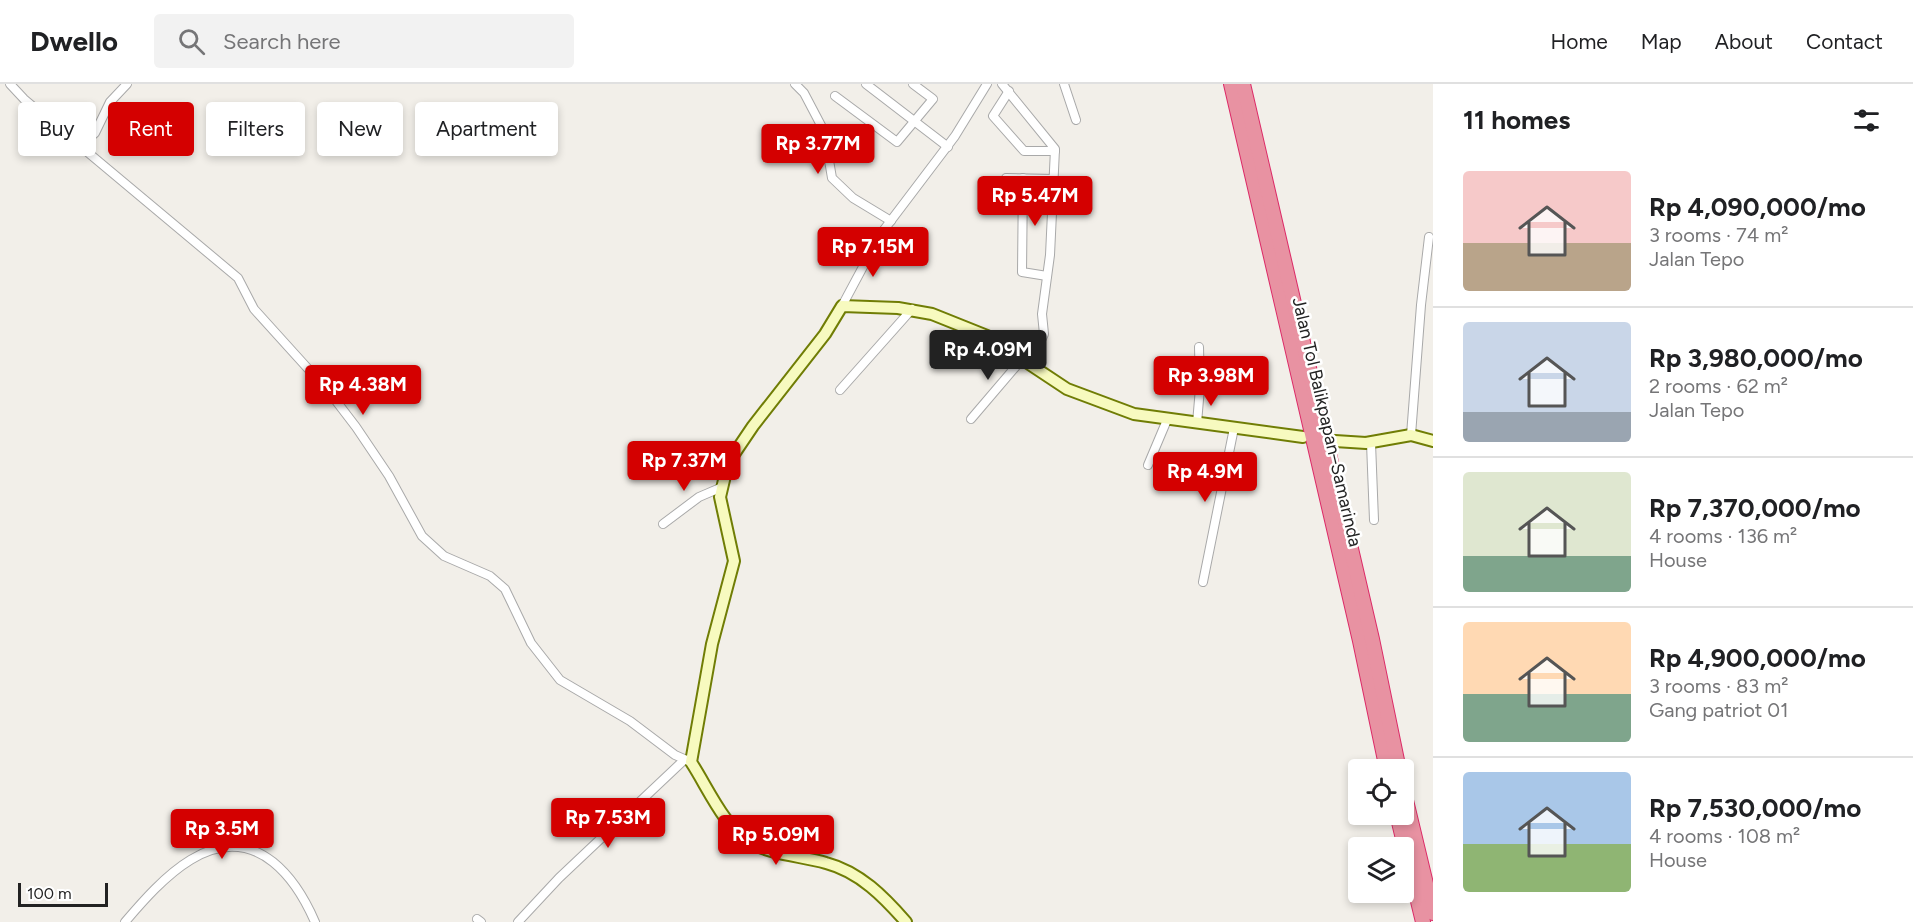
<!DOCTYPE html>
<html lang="en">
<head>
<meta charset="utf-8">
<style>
  :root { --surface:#fff; --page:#f2f2f2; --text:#202124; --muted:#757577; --line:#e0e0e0; --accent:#d40000 }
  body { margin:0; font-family:Figtree,sans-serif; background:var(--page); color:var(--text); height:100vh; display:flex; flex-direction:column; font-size:22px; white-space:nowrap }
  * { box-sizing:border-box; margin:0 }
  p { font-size:20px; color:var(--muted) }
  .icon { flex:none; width:33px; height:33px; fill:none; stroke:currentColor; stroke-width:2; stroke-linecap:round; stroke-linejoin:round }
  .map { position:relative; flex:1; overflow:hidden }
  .sheet { display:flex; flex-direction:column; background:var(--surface); width:480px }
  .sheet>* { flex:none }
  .guide { position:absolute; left:18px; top:18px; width:570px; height:54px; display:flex; gap:12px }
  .buttons { position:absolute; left:1348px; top:675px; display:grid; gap:12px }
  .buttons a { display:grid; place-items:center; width:66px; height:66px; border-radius:6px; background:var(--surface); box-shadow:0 3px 9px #0003; font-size:30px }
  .scale { position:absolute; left:18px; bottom:15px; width:90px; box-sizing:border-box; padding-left:6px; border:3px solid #222; border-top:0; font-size:16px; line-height:21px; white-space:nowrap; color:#222; -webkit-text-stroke:4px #fff; paint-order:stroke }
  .price { position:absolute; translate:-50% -51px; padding:0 14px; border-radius:6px; background:var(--accent); color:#fff; font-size:20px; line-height:39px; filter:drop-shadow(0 2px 3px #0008) }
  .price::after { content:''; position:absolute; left:50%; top:36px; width:18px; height:14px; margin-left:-9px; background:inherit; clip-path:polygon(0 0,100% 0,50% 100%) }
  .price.active { background:#222; color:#fff }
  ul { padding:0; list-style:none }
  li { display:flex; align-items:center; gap:18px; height:150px; padding:0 30px }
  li+li { border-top:2px solid var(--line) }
  li span { display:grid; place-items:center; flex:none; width:168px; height:120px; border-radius:6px; color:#555 }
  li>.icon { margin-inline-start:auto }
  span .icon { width:72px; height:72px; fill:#fffc; stroke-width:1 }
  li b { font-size:26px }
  h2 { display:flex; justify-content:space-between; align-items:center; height:72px; padding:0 30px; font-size:26px }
  .chip { padding:0 21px; border-radius:6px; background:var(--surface); box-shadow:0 3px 9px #0003; font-size:21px; line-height:54px }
  .chip.active { background:var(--accent); color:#fff }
  header { display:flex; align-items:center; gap:36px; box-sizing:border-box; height:84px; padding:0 30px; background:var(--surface); border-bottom:2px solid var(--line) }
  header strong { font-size:28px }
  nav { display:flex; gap:33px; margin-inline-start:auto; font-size:21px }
  .search { width:420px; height:54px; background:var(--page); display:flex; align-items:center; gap:15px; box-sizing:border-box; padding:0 21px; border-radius:6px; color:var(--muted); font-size:22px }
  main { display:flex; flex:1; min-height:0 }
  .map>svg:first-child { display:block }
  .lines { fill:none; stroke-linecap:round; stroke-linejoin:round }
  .street-casing { stroke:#a9a9a9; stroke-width:10 }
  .secondary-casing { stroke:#707d05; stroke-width:14 }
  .highway-casing { stroke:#dc2a67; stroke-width:16 }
  .street { stroke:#fff; stroke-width:8 }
  .secondary { stroke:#f7fabf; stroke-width:10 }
  .highway { stroke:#e892a2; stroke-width:14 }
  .labels { text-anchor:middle; stroke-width:5; stroke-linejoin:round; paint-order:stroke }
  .street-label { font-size:18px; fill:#222; stroke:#fff }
</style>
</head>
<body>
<header>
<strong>Dwello</strong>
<div class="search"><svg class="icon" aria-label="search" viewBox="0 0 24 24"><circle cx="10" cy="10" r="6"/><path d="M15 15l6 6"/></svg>Search here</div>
<nav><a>Home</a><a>Map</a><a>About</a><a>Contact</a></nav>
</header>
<main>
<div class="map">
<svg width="1433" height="838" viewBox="0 0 1433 838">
  <rect width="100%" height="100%" fill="#f2efe9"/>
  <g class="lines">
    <!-- street casing -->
    <g class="street-casing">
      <g id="street">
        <polyline points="10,0 24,15 238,194 254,225 330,309 356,343 389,392 422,452 444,472 490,492 505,505 531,559 560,596 630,637 675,671 691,678"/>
        <polyline points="795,0 804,9 824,47 832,94 853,114 891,137"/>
        <polyline points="866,0 948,63"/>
        <polyline points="1002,0 1055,65 1050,171 1042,230 1044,250 1030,279"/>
        <polyline points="1064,0 1076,36"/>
        <polyline points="1009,7 993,32 1024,67 1055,67"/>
        <polyline points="835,12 897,58 933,15 913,0"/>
        <polyline points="83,64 86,57 95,49 110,18 127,0"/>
        <polyline points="1006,94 1054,95"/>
        <polyline points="1023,94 1022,188 1047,192"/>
        <polyline points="842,222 880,151 955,52 987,0"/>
        <polyline points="840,306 912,225"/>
        <polyline points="971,335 1023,274"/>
        <polyline points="1197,339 1200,304 1199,263"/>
        <polyline points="1411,351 1421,221 1429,153"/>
        <polyline points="1371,359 1374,436"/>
        <polyline points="1148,381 1167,336"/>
        <polyline points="663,440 699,413 720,404"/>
        <polyline points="1203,498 1234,344"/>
        <polyline points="477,835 481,838"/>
        <path d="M125 838C160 797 216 733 273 778 293 794 305 815 315 838"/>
        <polyline points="518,838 559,794 684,676"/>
      </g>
    </g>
    <!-- secondary casing -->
    <g class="secondary-casing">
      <g id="secondary">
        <polyline points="1335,357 1366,359 1411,351 1433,357"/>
        <path d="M906 838C884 813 860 788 826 779 802 772 773 771 751 759 724 743 708 704 691 678L712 560 734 477 720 413 728 379 753 342 825 250 842 222 898 224 932 230 987 252 1067 305 1134 330 1303 353"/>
      </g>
    </g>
    <!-- highway casing -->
    <g class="highway-casing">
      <g id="highway">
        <polyline points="1231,0 1360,557 1387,686"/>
        <polyline points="1243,0 1372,555 1399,686"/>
        <polyline points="1404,708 1433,829"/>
        <polyline points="1397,730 1423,838"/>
      </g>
    </g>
    <!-- street -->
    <use href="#street" class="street"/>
    <!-- secondary -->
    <use href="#secondary" class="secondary"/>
    <!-- highway -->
    <use href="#highway" class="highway"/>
  </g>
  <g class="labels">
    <!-- street labels -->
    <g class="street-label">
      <text transform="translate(1327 338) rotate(77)" y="6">Jalan Tol Balikpapan–Samarinda</text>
    </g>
  </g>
</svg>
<div class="buttons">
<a><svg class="icon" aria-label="locate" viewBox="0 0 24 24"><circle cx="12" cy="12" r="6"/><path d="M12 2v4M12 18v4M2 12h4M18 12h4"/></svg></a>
<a><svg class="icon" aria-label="layers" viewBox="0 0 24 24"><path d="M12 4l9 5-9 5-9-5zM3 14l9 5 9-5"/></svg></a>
</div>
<div class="scale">100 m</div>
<b class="price" style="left:818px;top:91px">Rp 3.77M</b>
<b class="price" style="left:1035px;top:143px">Rp 5.47M</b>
<b class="price" style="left:873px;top:194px">Rp 7.15M</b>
<b class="price active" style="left:988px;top:297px">Rp 4.09M</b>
<b class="price" style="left:1211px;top:323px">Rp 3.98M</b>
<b class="price" style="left:363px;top:332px">Rp 4.38M</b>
<b class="price" style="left:684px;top:408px">Rp 7.37M</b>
<b class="price" style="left:1205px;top:419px">Rp 4.9M</b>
<b class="price" style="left:608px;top:765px">Rp 7.53M</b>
<b class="price" style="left:222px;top:776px">Rp 3.5M</b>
<b class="price" style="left:776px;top:782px">Rp 5.09M</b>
<div class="guide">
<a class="chip">Buy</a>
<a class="chip active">Rent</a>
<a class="chip">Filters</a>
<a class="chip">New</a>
<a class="chip">Apartment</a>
</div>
</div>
<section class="sheet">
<h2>11 homes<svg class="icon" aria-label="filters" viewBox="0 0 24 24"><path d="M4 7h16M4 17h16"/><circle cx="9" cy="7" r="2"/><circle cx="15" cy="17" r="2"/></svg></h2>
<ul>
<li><span style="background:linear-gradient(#f6c9c9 60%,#b9a48a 0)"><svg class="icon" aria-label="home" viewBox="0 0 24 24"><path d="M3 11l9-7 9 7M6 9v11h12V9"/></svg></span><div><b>Rp 4,090,000/mo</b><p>3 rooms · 74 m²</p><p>Jalan Tepo</p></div></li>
<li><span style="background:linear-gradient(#c9d6e8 75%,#9aa5b1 0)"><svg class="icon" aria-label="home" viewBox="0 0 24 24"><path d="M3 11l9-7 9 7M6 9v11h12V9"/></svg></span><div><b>Rp 3,980,000/mo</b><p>2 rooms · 62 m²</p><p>Jalan Tepo</p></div></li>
<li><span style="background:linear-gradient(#dfe7d0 70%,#7fa58c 0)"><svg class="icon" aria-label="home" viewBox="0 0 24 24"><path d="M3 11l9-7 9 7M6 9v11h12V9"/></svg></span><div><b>Rp 7,370,000/mo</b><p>4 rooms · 136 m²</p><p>House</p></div></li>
<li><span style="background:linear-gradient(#ffd9b3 60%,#7fa58c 0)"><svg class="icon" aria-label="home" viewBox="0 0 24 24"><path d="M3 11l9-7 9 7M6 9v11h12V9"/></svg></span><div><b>Rp 4,900,000/mo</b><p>3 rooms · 83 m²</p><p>Gang patriot 01</p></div></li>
<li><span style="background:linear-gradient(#a9c7e8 60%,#8fb573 0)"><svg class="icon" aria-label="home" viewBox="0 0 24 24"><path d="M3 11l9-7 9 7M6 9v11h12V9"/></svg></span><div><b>Rp 7,530,000/mo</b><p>4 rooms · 108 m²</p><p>House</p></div></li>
</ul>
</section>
</main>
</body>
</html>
